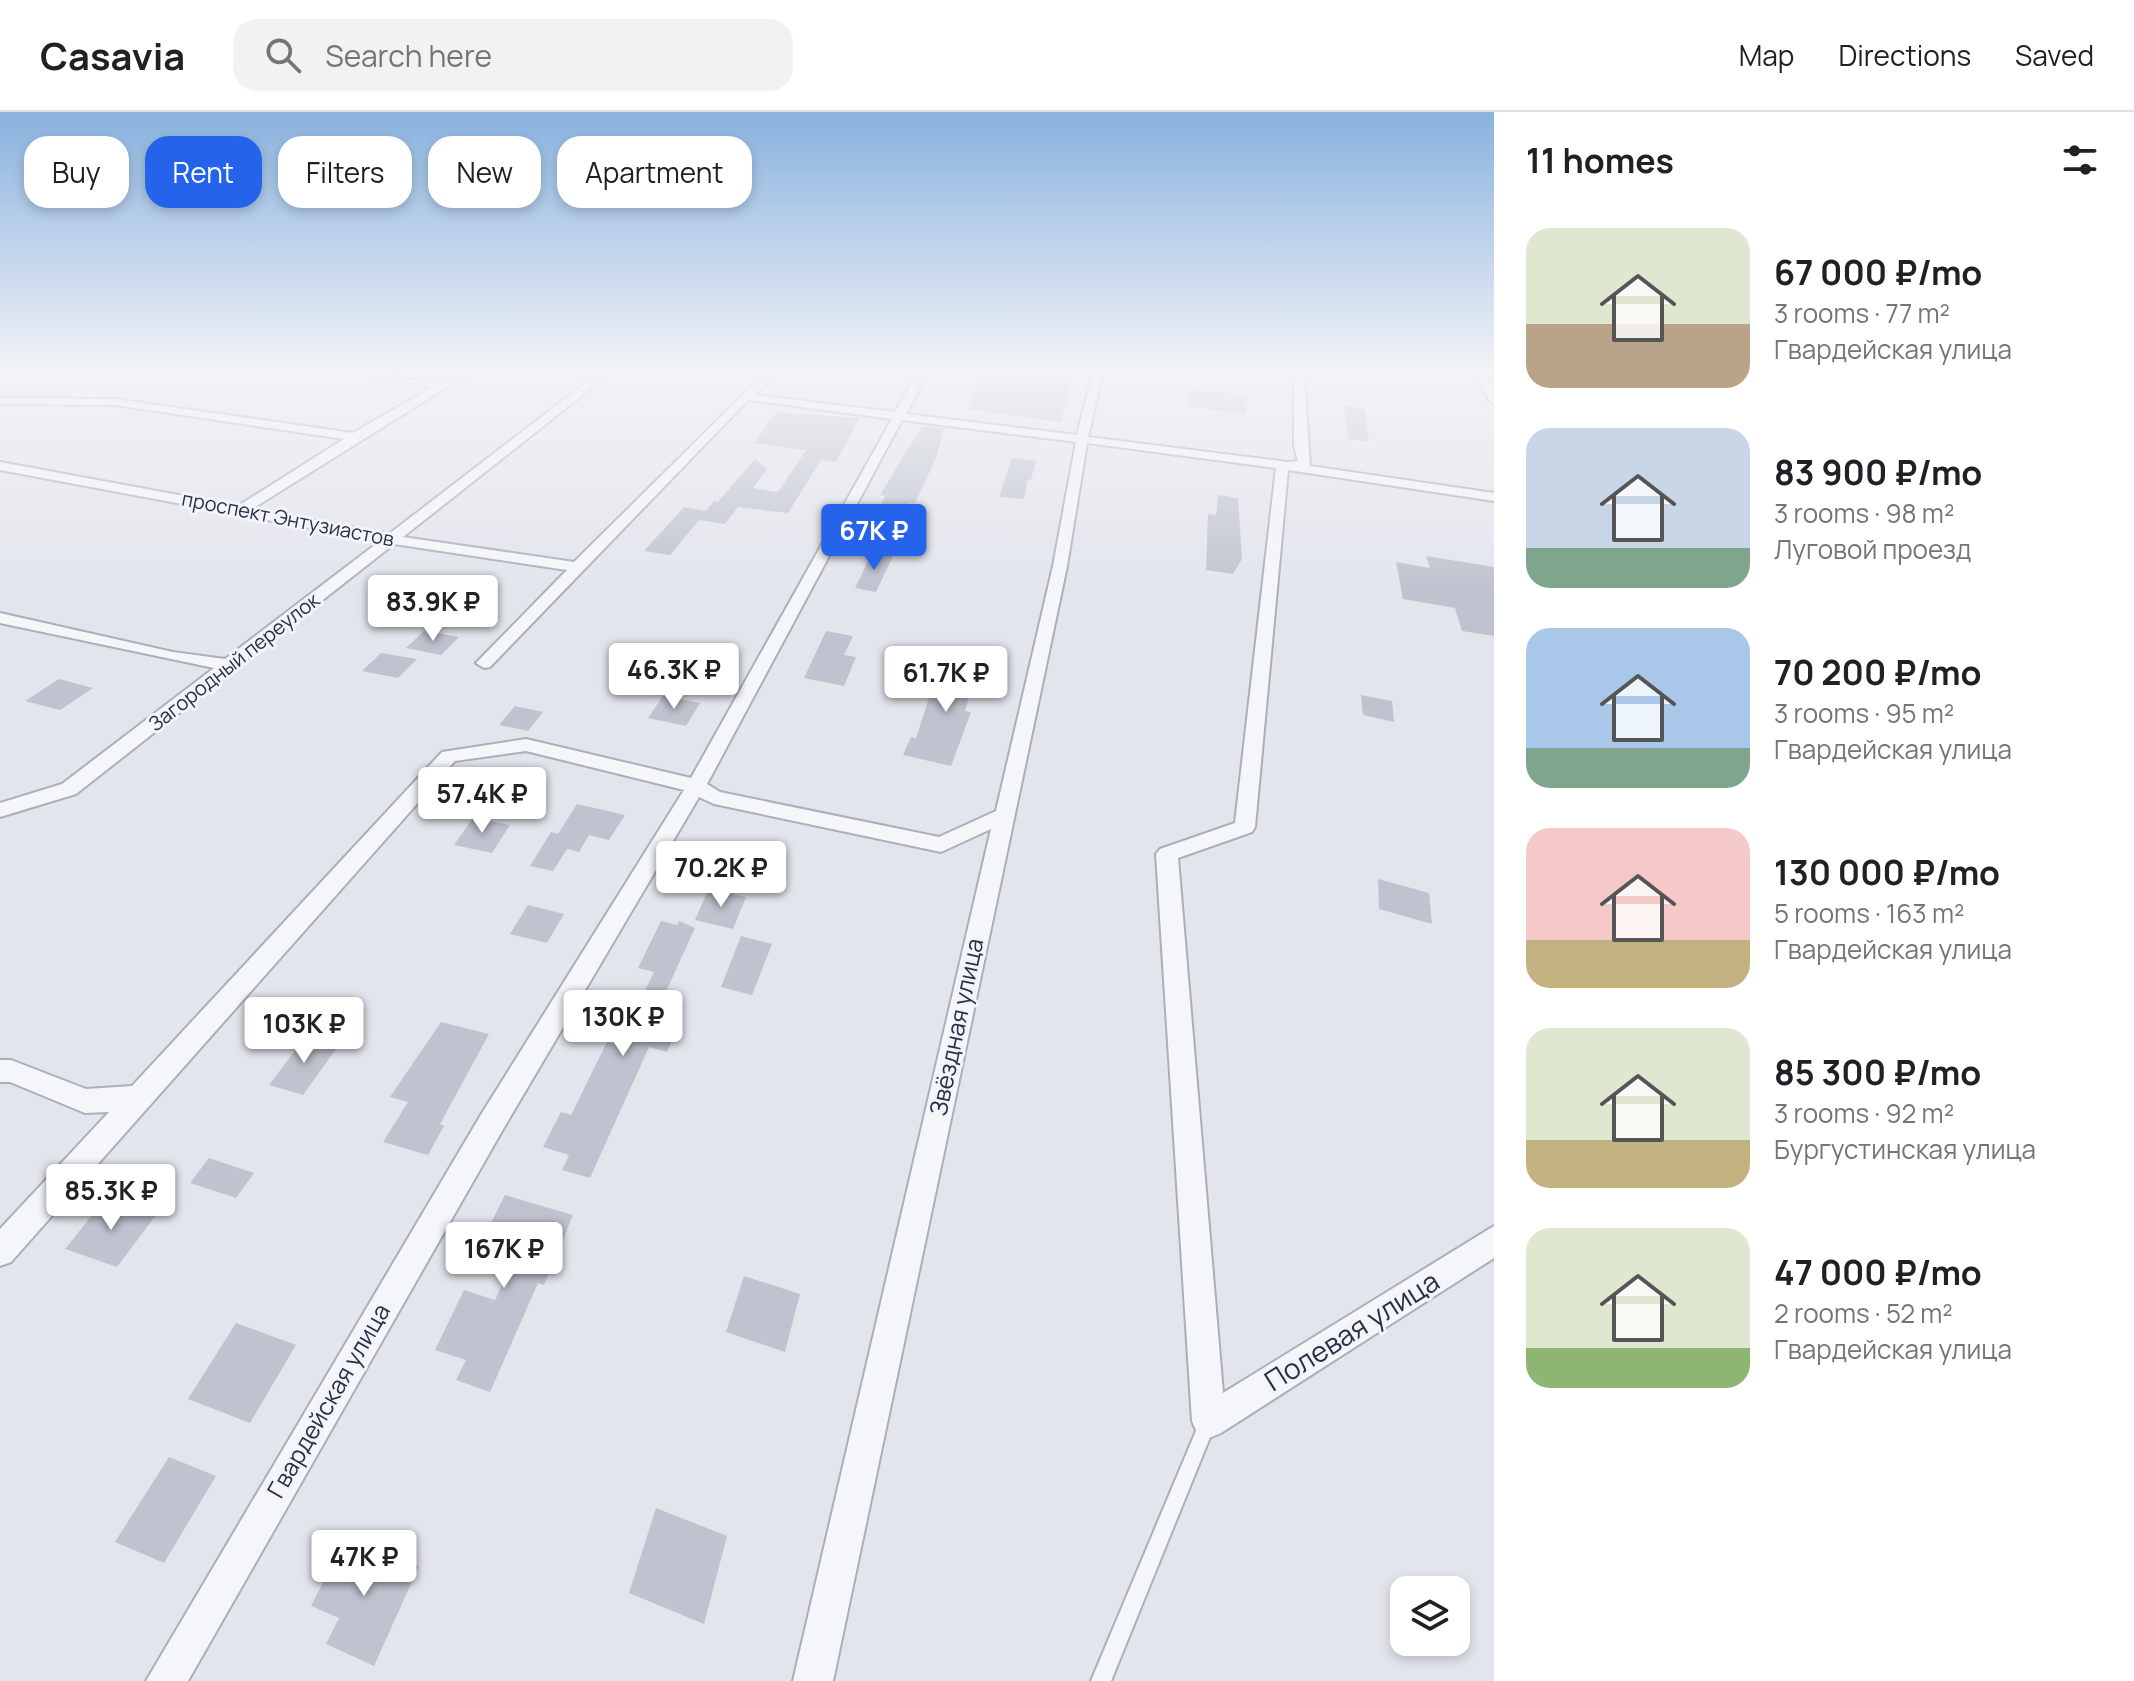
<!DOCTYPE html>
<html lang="en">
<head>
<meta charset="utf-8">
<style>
  :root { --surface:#fff; --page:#f2f2f2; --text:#202124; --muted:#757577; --line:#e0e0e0; --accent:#2563eb }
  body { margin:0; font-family:Manrope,sans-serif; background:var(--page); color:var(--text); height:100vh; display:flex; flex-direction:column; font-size:30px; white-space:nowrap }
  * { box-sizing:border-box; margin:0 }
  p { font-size:26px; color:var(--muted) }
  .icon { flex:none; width:44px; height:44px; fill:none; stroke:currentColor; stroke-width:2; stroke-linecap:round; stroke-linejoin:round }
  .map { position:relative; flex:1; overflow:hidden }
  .panel { display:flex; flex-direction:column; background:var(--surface); width:640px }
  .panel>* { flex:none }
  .banner { position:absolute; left:24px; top:24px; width:760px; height:72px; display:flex; gap:16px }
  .controls { position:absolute; left:1390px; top:1464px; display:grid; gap:16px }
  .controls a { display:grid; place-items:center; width:80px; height:80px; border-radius:16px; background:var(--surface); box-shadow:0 4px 12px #0003; font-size:40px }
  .price { position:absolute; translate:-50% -68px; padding:0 18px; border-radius:8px; background:#fff; color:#222; font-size:26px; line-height:52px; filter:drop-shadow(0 2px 4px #0008) }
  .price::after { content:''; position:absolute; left:50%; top:48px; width:24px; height:18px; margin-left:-12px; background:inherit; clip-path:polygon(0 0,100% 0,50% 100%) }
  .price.active { background:var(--accent); color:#fff }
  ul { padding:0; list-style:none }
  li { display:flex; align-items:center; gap:24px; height:200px; padding:0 32px }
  li span { display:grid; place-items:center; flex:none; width:224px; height:160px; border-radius:24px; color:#555 }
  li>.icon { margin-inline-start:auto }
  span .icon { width:96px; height:96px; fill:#fffc; stroke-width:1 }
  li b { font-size:34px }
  h2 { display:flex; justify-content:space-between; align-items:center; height:96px; padding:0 32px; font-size:34px }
  .chip { padding:0 28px; border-radius:24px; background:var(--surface); box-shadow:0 4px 12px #0003; font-size:28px; line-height:72px }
  .chip.active { background:var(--accent); color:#fff }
  header { display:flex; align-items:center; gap:48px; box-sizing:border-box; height:112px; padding:0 40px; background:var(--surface); border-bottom:2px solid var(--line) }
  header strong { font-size:38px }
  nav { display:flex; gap:44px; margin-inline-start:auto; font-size:28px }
  .search { width:560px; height:72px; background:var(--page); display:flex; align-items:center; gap:20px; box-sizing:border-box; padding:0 28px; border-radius:24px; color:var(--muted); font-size:30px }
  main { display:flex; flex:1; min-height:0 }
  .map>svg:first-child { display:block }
  .building { fill:#bfc3cf }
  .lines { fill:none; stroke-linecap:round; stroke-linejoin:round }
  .service-casing { stroke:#aaafba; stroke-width:4 }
  .minor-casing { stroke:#aaafba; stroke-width:4 }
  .service { fill:#f5f6f9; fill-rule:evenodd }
  .minor { fill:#f5f6f9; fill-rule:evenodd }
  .labels { text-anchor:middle; stroke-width:6; stroke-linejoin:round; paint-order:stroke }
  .far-street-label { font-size:20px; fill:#283045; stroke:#f2f4f9 }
  .street-label { font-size:24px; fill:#283045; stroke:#f2f4f9 }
  .near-street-label { font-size:28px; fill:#283045; stroke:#f2f4f9 }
</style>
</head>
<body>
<header>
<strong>Casavia</strong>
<div class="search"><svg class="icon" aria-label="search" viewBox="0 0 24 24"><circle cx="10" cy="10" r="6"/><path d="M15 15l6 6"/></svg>Search here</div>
<nav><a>Map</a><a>Directions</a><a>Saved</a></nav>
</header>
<main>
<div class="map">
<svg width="1494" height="1569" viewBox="0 0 1494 1569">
  <rect width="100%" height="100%" fill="#e2e5ec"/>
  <!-- building -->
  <g class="building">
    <polygon points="983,260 1071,266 1061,310 969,297"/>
    <polygon points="1190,277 1249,283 1245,302 1188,294"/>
    <polygon points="1344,294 1365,297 1369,330 1348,327"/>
    <polygon points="776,300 859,306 836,350 821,348 788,401 738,395 725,412 699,408 670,443 644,439 684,395 706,399 714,389 718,390 755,347 767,357 753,376 778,380 806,338 754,331"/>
    <polygon points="922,314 944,316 936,346 915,391 909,390 906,396 881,393 885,384 880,383"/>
    <polygon points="1012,346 1036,349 1031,368 1028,367 1024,387 999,385"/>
    <polygon points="1218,383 1238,386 1242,447 1233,462 1206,458 1208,402 1216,403"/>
    <polygon points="872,441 893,444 876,480 855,476"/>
    <polygon points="1426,444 1494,455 1494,524 1462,519 1455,496 1403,487 1396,450 1430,456"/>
    <polygon points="424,519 459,525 441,543 406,536"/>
    <polygon points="826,519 853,524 844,543 856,545 844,574 804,566"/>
    <polygon points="381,541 417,547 398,566 362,559"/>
    <polygon points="951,541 980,546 965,599 971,600 951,654 903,643 911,625 916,626 932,577 939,579"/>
    <polygon points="59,567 93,576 60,598 25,589"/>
    <polygon points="1361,583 1392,589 1394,610 1363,603"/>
    <polygon points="663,584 700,591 686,614 648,606"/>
    <polygon points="515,594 543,600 528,619 499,613"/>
    <polygon points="577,692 625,703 609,728 589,723 579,740 567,737 553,759 530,754 551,720 558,722"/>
    <polygon points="473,706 510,713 492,741 454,733"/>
    <polygon points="1378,767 1429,781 1432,812 1379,797"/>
    <polygon points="709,776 746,785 733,817 695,808"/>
    <polygon points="528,793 564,802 547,831 510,822"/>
    <polygon points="661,809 677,813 679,809 695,816 658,897 683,904 667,940 649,935 590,1066 562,1058 569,1043 543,1035 561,1000 571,1003 607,930 618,933 654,860 638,856"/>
    <polygon points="741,824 772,832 752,883 721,875"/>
    <polygon points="441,910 489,922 440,1012 444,1014 428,1043 383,1030 408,990 390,985"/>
    <polygon points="306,924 339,933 303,983 269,973"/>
    <polygon points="209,1046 254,1061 236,1086 190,1071"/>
    <polygon points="505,1083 573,1103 544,1173 538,1171 490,1280 456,1268 466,1248 435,1238 464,1178 495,1188 517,1142 481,1131"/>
    <polygon points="106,1086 156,1103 117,1155 65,1137"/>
    <polygon points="744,1164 800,1182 785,1240 726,1220"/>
    <polygon points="236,1211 296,1233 250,1311 188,1287"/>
    <polygon points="169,1345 216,1364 164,1451 115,1430"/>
    <polygon points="656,1396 727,1424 704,1512 629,1481"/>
    <polygon points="347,1424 419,1454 374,1554 326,1532 339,1506 311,1494"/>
  </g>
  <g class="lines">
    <!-- service casing -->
    <g class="service-casing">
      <polygon id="service" points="1207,1305 1213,1307 1215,1313 1111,1569 1091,1569 1201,1307"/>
    </g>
    <!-- minor casing -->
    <g class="minor-casing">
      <g id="minor">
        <path d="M357 260C381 260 423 272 441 270 452 268 456 260 471 260L252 397 389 422 600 260H612L403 425 574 450 766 260H778L754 283 895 300 918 260H928L906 302 1077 323 1093 260H1103L1088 325 1287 350 1298 349 1294 334V260H1304L1310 354 1494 381V389L1288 358 1255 715 1252 720 1178 746 1223 1281 1494 1114V1146L1221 1321 1209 1326 1197 1321 1192 1309 1156 742 1160 737 1235 711 1276 356 1087 331 1067 454 833 1569H793L991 717 941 740 714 692 699 685 502 1019 188 1569H146L482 1001 684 678 526 639 455 649 11 1150 0 1154V1117L109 1000 85 1001 10 970H0V948H11L86 977 132 974 442 640 526 627 691 666 892 307 748 288 490 555 484 556 476 551 567 458 394 432 76 682 0 705V691L62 672 214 556 0 511V501L173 540 225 547 380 429 0 358V350L238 394 344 327 115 293 0 292V286L115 287 353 321 433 275ZM902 308 1076 330 1053 454 996 699 939 725 720 680 707 672Z"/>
        <polygon points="1474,260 1484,260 1494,278 1494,291 1489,288"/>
      </g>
    </g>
    <!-- service -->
    <use href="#service" class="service"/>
    <!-- minor -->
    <use href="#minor" class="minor"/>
  </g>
  <!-- sky -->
  <linearGradient id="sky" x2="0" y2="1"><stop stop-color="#89b2de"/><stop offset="0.54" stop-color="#f2f3f6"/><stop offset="1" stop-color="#f2f3f6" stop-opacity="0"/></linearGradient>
  <rect width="1494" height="480" fill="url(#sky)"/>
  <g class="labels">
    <!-- far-street labels -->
    <g class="far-street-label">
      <text transform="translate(288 407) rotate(11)" y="7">проспект Энтузиастов</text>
      <text transform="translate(234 550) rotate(-38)" y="7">Загородный переулок</text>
    </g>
    <!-- street labels -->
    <g class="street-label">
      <text transform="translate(957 915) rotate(-78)" y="8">Звёздная улица</text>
      <text transform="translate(329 1289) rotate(-60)" y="8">Гвардейская улица</text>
    </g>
    <!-- near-street labels -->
    <g class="near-street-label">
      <text transform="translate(1352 1219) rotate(-32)" y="10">Полевая улица</text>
    </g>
  </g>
</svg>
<div class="controls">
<a><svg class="icon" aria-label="layers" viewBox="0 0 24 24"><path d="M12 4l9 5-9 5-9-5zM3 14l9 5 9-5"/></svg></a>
</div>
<b class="price active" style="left:874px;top:460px">67K ₽</b>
<b class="price" style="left:433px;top:531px">83.9K ₽</b>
<b class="price" style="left:674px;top:599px">46.3K ₽</b>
<b class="price" style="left:946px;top:602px">61.7K ₽</b>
<b class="price" style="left:482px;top:723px">57.4K ₽</b>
<b class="price" style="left:721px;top:797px">70.2K ₽</b>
<b class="price" style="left:623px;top:946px">130K ₽</b>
<b class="price" style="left:304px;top:953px">103K ₽</b>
<b class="price" style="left:111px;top:1120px">85.3K ₽</b>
<b class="price" style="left:504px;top:1178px">167K ₽</b>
<b class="price" style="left:364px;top:1486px">47K ₽</b>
<div class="banner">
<a class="chip">Buy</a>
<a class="chip active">Rent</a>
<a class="chip">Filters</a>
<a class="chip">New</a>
<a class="chip">Apartment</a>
</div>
</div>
<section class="panel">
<h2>11 homes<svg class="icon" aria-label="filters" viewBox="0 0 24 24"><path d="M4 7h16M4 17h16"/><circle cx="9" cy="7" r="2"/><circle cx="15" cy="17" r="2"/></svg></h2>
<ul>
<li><span style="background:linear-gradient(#dfe7d0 60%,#b9a48a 0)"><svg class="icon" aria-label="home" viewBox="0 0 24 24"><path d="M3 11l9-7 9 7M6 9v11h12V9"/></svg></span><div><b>67 000 ₽/mo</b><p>3 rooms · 77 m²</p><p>Гвардейская улица</p></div></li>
<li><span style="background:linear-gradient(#c9d6e8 75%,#7fa58c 0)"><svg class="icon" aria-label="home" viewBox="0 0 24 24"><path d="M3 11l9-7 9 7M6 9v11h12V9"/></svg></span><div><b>83 900 ₽/mo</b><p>3 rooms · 98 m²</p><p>Луговой проезд</p></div></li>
<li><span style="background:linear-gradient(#a9c7e8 75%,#7fa58c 0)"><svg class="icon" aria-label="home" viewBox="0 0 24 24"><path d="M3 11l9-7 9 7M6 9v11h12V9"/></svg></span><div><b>70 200 ₽/mo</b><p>3 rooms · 95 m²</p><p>Гвардейская улица</p></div></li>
<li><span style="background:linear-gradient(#f6c9c9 70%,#c2b280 0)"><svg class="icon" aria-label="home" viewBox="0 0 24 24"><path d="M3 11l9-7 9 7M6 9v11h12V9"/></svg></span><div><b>130 000 ₽/mo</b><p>5 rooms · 163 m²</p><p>Гвардейская улица</p></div></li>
<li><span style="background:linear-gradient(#dfe7d0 70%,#c2b280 0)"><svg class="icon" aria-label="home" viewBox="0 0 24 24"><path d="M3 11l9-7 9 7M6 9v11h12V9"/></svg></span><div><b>85 300 ₽/mo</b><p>3 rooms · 92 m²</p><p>Бургустинская улица</p></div></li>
<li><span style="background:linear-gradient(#dfe7d0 75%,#8fb573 0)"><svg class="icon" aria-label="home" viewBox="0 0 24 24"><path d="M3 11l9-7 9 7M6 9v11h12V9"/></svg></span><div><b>47 000 ₽/mo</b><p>2 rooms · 52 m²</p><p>Гвардейская улица</p></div></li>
</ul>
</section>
</main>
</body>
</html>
